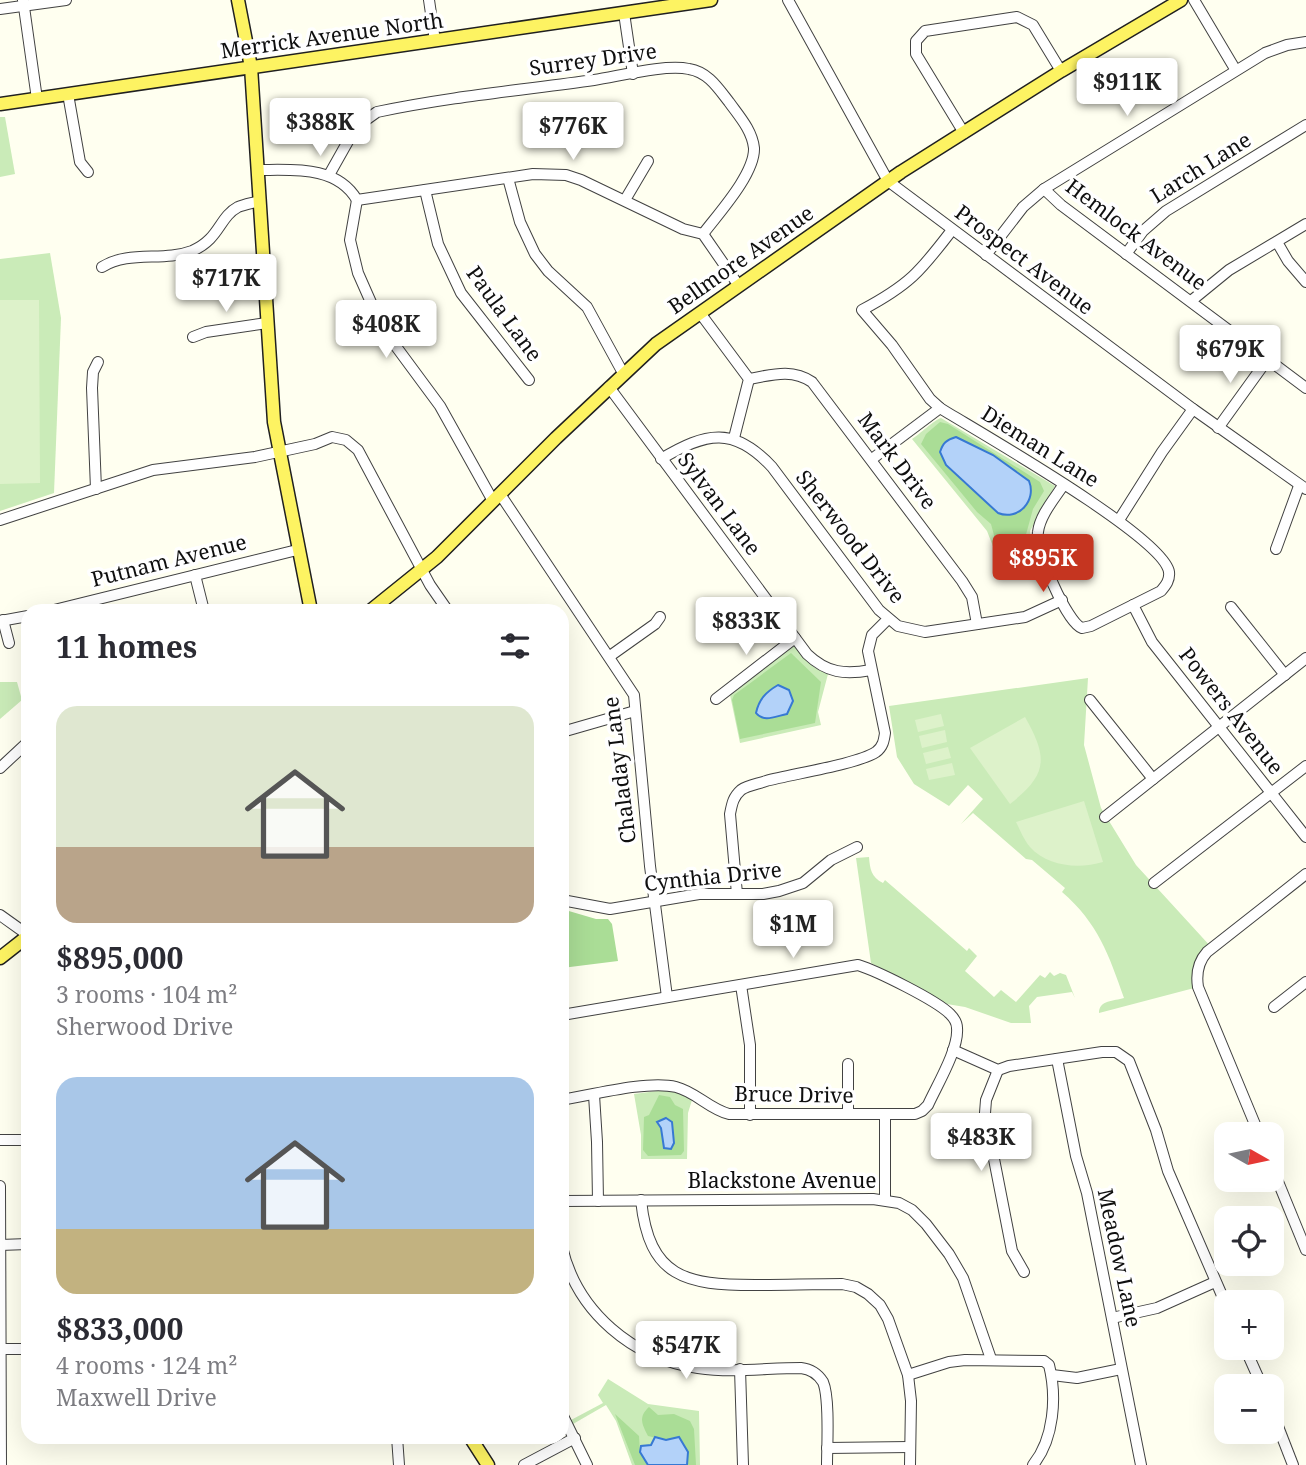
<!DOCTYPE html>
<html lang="en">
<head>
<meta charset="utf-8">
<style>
  :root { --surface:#fff; --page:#f7f7f7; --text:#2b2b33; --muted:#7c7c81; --accent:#c53520 }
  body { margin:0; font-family:"Noto Serif",serif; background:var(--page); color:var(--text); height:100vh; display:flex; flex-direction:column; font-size:26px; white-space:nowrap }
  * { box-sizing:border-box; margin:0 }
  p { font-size:23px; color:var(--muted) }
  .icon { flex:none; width:38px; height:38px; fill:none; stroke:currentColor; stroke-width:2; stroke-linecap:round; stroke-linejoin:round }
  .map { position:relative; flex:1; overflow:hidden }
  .details { position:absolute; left:21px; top:604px; width:548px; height:840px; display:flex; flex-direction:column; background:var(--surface); border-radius:21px; box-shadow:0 7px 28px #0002 }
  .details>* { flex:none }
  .needle { width:46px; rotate:99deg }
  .controls { position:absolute; left:1214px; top:1122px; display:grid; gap:14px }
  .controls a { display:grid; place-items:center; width:70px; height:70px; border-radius:14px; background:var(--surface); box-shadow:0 7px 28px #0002; font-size:35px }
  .price { position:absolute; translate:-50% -60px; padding:0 16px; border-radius:7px; background:#fff; color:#222; font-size:23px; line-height:46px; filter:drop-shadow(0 2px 4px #0008) }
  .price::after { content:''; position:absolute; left:50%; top:42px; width:21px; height:16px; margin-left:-10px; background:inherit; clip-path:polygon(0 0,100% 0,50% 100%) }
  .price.current { background:var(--accent); color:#fff }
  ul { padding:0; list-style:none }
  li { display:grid; align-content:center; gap:14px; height:371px; padding:0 35px }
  li span { display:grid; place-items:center; height:217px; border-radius:21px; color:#555 }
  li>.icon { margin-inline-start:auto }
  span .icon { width:126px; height:126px; fill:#fffc; stroke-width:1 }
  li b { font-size:30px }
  h2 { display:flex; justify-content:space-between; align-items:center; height:84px; padding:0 35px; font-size:30px }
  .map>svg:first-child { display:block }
  .green { fill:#caebb8 }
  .forest { fill:#aadd96; fill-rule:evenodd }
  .pitch { fill:#ddf2ca }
  .water { fill:#b3d2f9; stroke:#3779d3; stroke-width:2 }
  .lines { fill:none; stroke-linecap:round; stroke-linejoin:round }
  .minor-casing { stroke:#424242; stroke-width:12 }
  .major-casing { stroke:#202020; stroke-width:15 }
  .minor { stroke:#fff; stroke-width:10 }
  .major { stroke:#fdf362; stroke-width:12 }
  .labels { text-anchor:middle; stroke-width:7; stroke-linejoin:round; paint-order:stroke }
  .street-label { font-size:21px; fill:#0f0f0f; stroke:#fff }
</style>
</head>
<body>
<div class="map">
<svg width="1306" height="1465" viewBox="0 0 1306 1465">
  <rect width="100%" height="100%" fill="#fffff0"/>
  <!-- green -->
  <g class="green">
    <polygon points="0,117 5,117 15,174 0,177"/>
    <polygon points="50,253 61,318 54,493 0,511 0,259"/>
    <path d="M941 418 1055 486 1030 531 1032 556 1001 567 987 531 912 439C920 434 934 420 941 418Z"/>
    <polygon points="794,645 814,667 828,674 818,712 821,725 740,743 730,695"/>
    <path d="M1088 678 1084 745 1101 808 1136 865 1212 948 1204 956 1198 987 1099 1013C1099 1000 1114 1001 1124 998 1109 955 1098 923 1062 892L1065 888 1032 860 1026 859 973 813 961 824 983 799 968 785 949 806 914 784 897 757 889 706Z"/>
    <polygon points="0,682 17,682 22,700 0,719"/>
    <path d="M869 857C870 869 871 877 883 883L885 880 967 951 969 948 977 956 965 971 994 997 1001 990 1016 1002 1040 975 1045 978 1050 972 1054 976 1060 973 1066 975 1075 998 1072 992 1037 997 1029 1006 1031 1023H1011L965 1007 947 1004 871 963 856 858Z"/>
    <polygon points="665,1090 679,1093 692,1100 688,1113 687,1159 641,1159 641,1135 634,1094"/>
    <polygon points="608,1379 648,1404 699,1411 700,1465 632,1465 616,1421 606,1405 573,1424 571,1420 603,1403 598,1395"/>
  </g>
  <!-- forest -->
  <g class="forest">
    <path d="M940 422 948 424 1040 482 1044 491 1033 509 1022 549 1007 560 1000 558 991 524 977 512 921 444 926 434ZM946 465 1031 487 998 513Z"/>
    <polygon points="791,653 821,682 815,723 740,739 732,700 734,695"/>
    <polygon points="562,909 596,919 608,919 612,924 618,961 562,968"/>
    <polygon points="659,1095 670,1097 675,1105 683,1109 684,1151 681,1155 648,1156 643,1150 644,1117 649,1115"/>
    <path d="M649 1407 658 1415 674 1414 690 1421 694 1429 696 1465H687L688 1452 666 1440 648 1436C642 1424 638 1417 649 1407Z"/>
    <polygon points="615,1414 639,1436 640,1452 648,1465 635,1465"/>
  </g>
  <!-- pitch -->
  <g class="pitch">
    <polygon points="0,300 39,300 40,483 0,484"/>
    <polygon points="941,714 944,726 918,732 915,720"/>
    <path d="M1025 717C1048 758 1048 774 1010 804L970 748Z"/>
    <polygon points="945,730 947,742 922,748 919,736"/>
    <polygon points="948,747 951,758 926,764 923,753"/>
    <polygon points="952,763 955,775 929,780 926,769"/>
    <path d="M1084 801 1103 862C1079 869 1048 867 1030 847 1024 840 1020 830 1016 822Z"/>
  </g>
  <!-- water -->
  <g class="water">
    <path d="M956 437 993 455 1029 481C1037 501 1018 521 998 513L946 465 940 452C943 443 946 440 956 437Z"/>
    <path d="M778 685 789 690 793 701 787 714C776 716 764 723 756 713 759 699 766 692 778 685Z"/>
    <polygon points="666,1118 672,1122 674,1143 671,1149 664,1148 661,1128 657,1122"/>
    <polygon points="655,1437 666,1440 679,1437 688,1452 687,1465 648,1465 640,1452 641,1446 651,1445"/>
  </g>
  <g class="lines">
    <!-- minor casing -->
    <g class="minor-casing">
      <g id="minor">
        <polyline points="23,0 37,99"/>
        <polyline points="429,0 435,41"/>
        <polyline points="788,0 888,181 1193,409 1306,489"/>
        <polyline points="1194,0 1235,69"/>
        <polyline points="0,9 66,0"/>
        <polyline points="624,13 633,74"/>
        <polyline points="68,94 80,162 88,172"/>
        <polyline points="964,133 916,54 916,41 925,31 1017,17 1033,25 1061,71"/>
        <path d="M258 170C292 170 337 165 357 200"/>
        <path d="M329 175 356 127 377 112C448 97 522 90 594 80 620 76 665 64 689 69 708 72 718 88 729 102 739 116 752 130 754 148 755 174 718 214 703 234"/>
        <polyline points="508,178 520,222 535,254 548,271 587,307 623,373"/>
        <polyline points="1044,189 1061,205 1306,388"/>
        <polyline points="425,190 438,244 461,293 529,380"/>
        <polyline points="357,200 533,174 566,175 581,180 683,229 703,234 739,286"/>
        <polyline points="357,200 350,240 358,273 373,307 389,337 440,406 493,501"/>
        <polyline points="625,200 648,161"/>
        <path d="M952 230C920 272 909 285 862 310L892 345 930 399 940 408C977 431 1164 537 1169 572 1170 580 1166 585 1161 591L1091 626 1082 628C1067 623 1035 549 1038 532 1040 515 1055 498 1064 484"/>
        <polyline points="1277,242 1288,261 1306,282"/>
        <polyline points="1126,254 1143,231 1166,211 1306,125"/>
        <polyline points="986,255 1023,207 1044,189 1265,53 1287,45 1306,42"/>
        <path d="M102 267C129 250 163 262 192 251 220 239 219 217 238 207 245 204 253 203 259 201"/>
        <polyline points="1191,301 1229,270 1306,224"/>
        <polyline points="700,313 749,379 734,438"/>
        <polyline points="193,337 206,332 267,323"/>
        <path d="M749 379C771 375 792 368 812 382L962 581 972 597 977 624"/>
        <path d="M609 387 807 654C827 673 845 675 871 670"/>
        <polyline points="1218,428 1267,360"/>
        <path d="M661 459C706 432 734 426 772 467L879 610 898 626 925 632 1025 617 1062 600"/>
        <polyline points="872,459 940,408"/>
        <polyline points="96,489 92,388 93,372 98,362"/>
        <polyline points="500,494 634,695 650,866 667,997"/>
        <polyline points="0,520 153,470 255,457 315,444 332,437 346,440 358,450 430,585 448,611"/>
        <polyline points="1119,520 1162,452 1193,409"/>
        <polyline points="1276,549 1299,486"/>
        <polyline points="195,575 204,611"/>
        <polyline points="1133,605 1152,642 1306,837"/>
        <polyline points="1231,607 1285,675"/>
        <polyline points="50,611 297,550"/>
        <polyline points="3,620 9,643"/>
        <polyline points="0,621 28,616"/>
        <polyline points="610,656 655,624 660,617"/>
        <polyline points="716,699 795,638"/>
        <polyline points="1090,700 1153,779"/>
        <polyline points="562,732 635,711"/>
        <polyline points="0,768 28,742"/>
        <polyline points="1105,817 1306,658"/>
        <polyline points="1154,883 1306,766"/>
        <path d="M737 894 730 814C732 804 733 797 741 790 748 785 758 784 766 781 792 774 858 764 876 752 883 747 884 740 885 733L868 651 872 635 888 619"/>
        <polyline points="562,900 610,909 699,894 763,894 779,891 803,883 831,860 857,847"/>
        <polyline points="0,915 28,935"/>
        <polyline points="741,985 750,1045 750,1115"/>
        <polyline points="1274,1007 1306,982"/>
        <path d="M562 1015 858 965C877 971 936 1000 950 1014 954 1018 957 1022 957 1028 959 1049 937 1085 928 1105L922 1111 915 1114H729C709 1109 696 1092 676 1087 648 1080 592 1095 562 1100"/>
        <polyline points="953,1050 998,1070 1009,1066 1102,1052 1116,1052 1129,1061 1156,1130 1168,1171 1227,1307"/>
        <polyline points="1057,1059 1076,1156 1087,1193 1141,1465"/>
        <polyline points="998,1070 986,1100 985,1113 1012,1251 1024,1272"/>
        <polyline points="594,1095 597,1142 598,1201"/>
        <polyline points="848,1114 848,1064"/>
        <polyline points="885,1115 885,1200"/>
        <path d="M1259 1134 1198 987C1196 974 1198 962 1207 952L1306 874"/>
        <polyline points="0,1140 28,1140"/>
        <polyline points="1272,1167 1306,1250"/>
        <polyline points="0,1186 1,1465"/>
        <path d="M641 1200C649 1278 686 1285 755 1285 784 1285 813 1284 842 1284L856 1287 868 1294 880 1305 888 1319 908 1375 911 1401 910 1465"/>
        <polyline points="562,1201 873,1199 899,1203 912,1210 926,1224 949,1254 963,1278 991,1359"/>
        <polyline points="0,1245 28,1244"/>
        <path d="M562 1247C577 1312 633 1359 698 1368 732 1373 767 1368 801 1368 810 1369 818 1374 823 1382 830 1398 827 1446 827 1465"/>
        <polyline points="1112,1318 1157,1308 1215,1282"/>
        <polyline points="1245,1348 1262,1386"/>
        <polyline points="0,1349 28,1349"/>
        <polyline points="740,1369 743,1465"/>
        <path d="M908 1375 949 1362 965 1360 1044 1361 1049 1365C1057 1397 1054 1439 1033 1465"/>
        <polyline points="1052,1375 1077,1378 1121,1369"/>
        <polyline points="1272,1411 1293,1465"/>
        <polyline points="562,1414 587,1465"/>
        <polyline points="397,1437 399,1465"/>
        <polyline points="827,1448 910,1447"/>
        <polyline points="524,1465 575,1438"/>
      </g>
    </g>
    <!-- major casing -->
    <g class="major-casing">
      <g id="major">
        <polyline points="238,0 251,67 274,422 311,611"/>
        <polyline points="0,104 711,0"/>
        <polyline points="370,611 437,557 556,438 656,344 901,172 1061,71 1181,0"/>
        <polyline points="0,958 28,936"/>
        <polyline points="470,1437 488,1465"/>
      </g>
    </g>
    <!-- minor -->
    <use href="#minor" class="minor"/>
    <!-- major -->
    <use href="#major" class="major"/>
  </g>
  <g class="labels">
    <!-- street labels -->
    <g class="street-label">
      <text transform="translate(332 36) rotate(-8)" y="7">Merrick Avenue North</text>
      <text transform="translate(593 60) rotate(-8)" y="7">Surrey Drive</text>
      <text transform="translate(1201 168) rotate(-32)" y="7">Larch Lane</text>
      <text transform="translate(1136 235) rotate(37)" y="7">Hemlock Avenue</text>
      <text transform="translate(741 260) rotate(-35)" y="7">Bellmore Avenue</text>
      <text transform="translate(1024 260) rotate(37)" y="7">Prospect Avenue</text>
      <text transform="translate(504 314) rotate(54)" y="7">Paula Lane</text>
      <text transform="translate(1040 447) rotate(32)" y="7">Dieman Lane</text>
      <text transform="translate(897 461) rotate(53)" y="7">Mark Drive</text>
      <text transform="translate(719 504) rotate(53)" y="7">Sylvan Lane</text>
      <text transform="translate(850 537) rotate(52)" y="7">Sherwood Drive</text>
      <text transform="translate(169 561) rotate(-14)" y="7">Putnam Avenue</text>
      <text transform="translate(1231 711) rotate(52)" y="7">Powers Avenue</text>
      <text transform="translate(620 770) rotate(-97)" y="7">Chaladay Lane</text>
      <text transform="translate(713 877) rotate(-6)" y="7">Cynthia Drive</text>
      <text transform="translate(794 1095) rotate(1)" y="7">Bruce Drive</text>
      <text x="782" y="1188">Blackstone Avenue</text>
      <text transform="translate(1119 1258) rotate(78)" y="7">Meadow Lane</text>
    </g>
  </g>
</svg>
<div class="controls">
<a><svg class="needle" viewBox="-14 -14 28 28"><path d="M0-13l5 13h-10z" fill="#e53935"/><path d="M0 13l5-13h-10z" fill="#7c7c81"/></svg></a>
<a><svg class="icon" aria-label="locate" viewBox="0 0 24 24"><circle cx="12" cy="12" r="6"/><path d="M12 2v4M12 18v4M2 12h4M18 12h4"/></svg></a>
<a>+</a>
<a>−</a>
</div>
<b class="price" style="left:1127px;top:118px">$911K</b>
<b class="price" style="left:320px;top:158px">$388K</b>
<b class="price" style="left:573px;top:162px">$776K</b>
<b class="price" style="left:226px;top:314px">$717K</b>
<b class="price" style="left:386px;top:360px">$408K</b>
<b class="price" style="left:1230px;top:385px">$679K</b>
<b class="price current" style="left:1043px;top:594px">$895K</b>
<b class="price" style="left:746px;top:657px">$833K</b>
<b class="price" style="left:793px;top:960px">$1M</b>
<b class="price" style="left:981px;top:1173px">$483K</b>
<b class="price" style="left:686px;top:1381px">$547K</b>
<section class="details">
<h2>11 homes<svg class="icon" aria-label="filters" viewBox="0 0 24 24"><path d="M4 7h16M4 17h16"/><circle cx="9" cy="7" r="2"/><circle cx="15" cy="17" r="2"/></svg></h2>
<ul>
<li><span style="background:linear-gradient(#dfe7d0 65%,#b9a48a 0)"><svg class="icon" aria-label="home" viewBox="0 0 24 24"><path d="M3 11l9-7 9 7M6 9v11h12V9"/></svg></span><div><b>$895,000</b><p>3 rooms · 104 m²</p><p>Sherwood Drive</p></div></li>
<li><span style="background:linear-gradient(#a9c7e8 70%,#c2b280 0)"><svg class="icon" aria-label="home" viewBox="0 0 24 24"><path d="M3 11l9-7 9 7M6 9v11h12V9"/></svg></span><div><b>$833,000</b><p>4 rooms · 124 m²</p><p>Maxwell Drive</p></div></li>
</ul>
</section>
</div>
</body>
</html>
